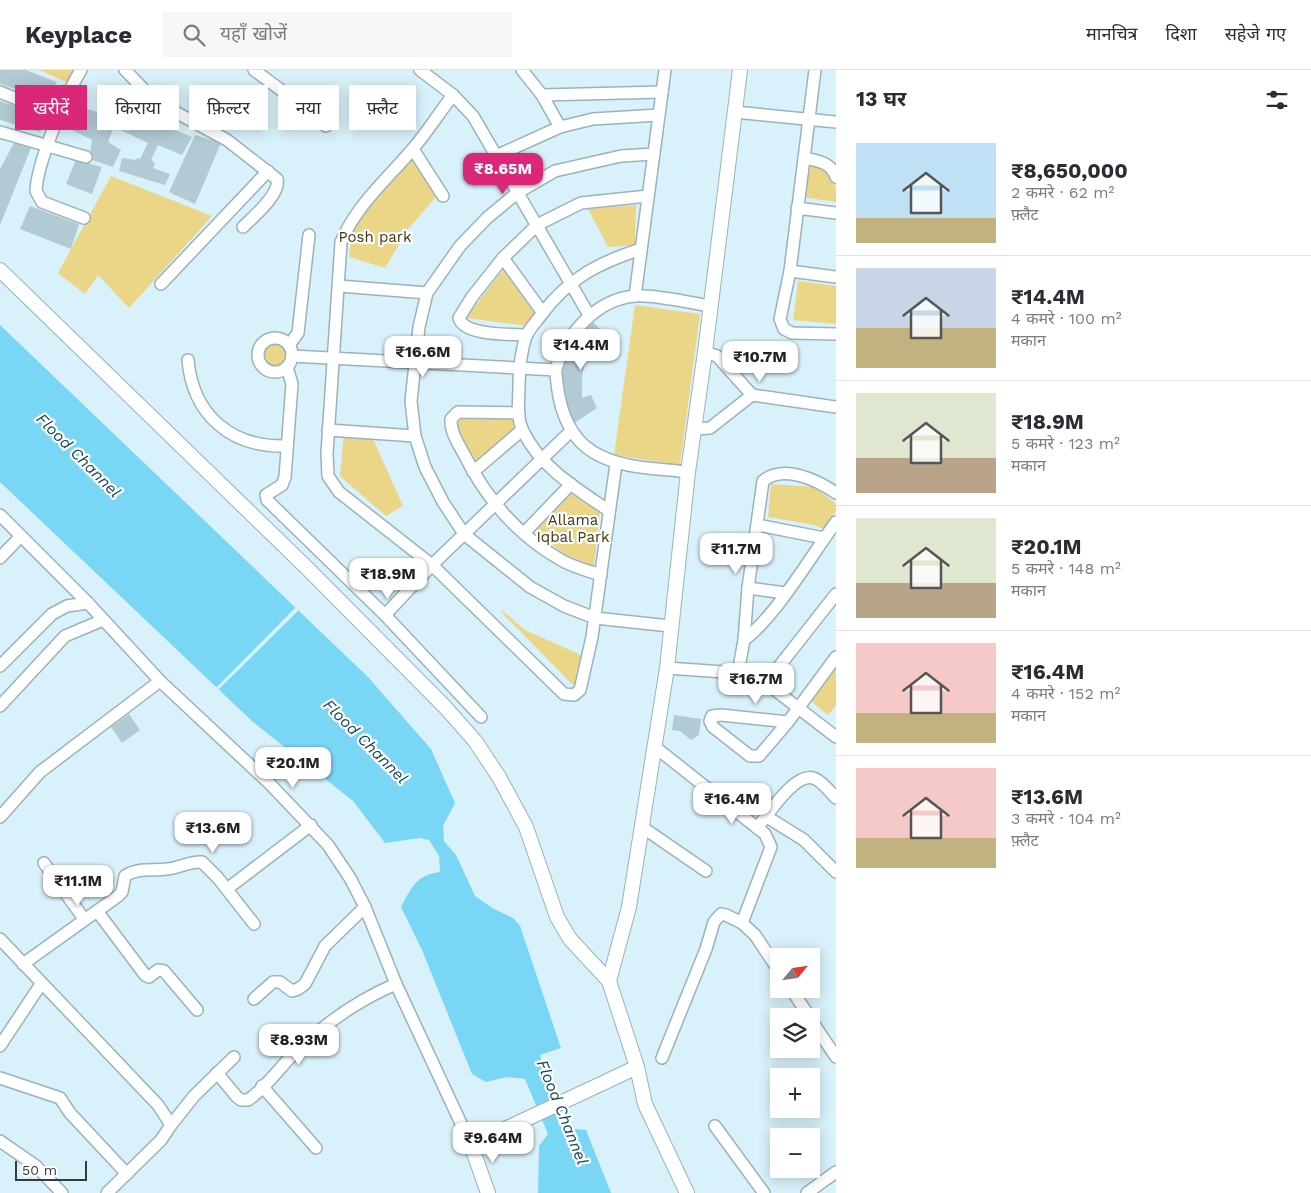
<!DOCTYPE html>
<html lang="hi">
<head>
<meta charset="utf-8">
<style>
  :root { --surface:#fff; --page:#f7f7f7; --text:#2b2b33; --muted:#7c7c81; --line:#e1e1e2; --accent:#db2777 }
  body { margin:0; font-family:"Work Sans","Noto Sans Devanagari",sans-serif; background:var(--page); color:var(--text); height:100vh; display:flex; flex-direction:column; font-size:19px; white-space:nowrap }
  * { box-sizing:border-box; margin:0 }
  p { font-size:16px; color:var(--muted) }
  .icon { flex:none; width:28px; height:28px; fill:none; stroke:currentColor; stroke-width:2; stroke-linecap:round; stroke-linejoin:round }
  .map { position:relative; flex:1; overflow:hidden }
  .side { display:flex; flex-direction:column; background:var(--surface); width:475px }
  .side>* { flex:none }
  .top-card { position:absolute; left:15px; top:15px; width:475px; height:45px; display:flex; gap:10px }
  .needle { width:32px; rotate:61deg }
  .controls { position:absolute; left:770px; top:878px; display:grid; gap:10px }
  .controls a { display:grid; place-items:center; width:50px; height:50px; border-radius:0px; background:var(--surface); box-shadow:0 2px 12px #0003; font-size:25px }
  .scale { position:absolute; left:15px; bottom:12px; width:72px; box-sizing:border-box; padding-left:5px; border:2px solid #333d40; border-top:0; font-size:14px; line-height:18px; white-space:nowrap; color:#333d40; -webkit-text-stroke:4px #fff; paint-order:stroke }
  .price { position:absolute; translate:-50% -42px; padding:0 11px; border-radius:10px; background:#fff; color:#222; font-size:16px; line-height:32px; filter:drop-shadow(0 1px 2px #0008) }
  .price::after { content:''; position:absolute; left:50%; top:30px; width:15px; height:11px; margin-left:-8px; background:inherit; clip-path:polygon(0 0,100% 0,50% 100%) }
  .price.current { background:var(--accent); color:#fff }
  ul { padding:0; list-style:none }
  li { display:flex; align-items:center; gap:15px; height:125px; padding:0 20px }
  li+li { border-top:1px solid var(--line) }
  li span { display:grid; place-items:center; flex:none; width:140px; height:100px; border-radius:0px; color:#555 }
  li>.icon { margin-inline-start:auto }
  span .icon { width:60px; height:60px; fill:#fffc; stroke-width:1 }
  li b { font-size:21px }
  h2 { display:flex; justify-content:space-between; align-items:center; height:60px; padding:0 20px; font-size:21px }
  .pill { padding:0 18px; border-radius:0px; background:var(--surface); box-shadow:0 2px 12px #0003; font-size:18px; line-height:45px }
  .pill.current { background:var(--accent); color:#fff }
  header { display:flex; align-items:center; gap:30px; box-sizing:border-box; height:70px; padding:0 25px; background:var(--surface); border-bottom:1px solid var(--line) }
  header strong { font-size:24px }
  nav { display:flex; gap:28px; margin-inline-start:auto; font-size:18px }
  .search { width:350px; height:45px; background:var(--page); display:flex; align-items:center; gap:12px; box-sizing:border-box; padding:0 18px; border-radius:0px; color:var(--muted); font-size:19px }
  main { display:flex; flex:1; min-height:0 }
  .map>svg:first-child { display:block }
  .green { fill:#ebd687 }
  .water { fill:#7ad6f5 }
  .pier { fill:#d8f1fa }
  .building { fill:#b2cad3 }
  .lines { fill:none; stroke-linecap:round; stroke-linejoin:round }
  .minor-casing { stroke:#9ab2bb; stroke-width:14 }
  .major-casing { stroke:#9ab2bb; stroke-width:16 }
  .minor { stroke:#fff; stroke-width:11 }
  .major { stroke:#fff; stroke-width:14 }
  .labels { text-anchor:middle; stroke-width:4.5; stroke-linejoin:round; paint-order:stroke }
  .park-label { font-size:15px; fill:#41360b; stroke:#fff }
  .water-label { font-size:16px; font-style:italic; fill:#0f4656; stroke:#fff }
</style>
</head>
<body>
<header>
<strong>Keyplace</strong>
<div class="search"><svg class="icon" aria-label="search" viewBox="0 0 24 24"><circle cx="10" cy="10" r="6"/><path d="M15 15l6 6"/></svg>यहाँ खोजें</div>
<nav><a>मानचित्र</a><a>दिशा</a><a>सहेजे गए</a></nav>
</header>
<main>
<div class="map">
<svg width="836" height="1123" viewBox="0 0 836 1123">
  <rect width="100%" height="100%" fill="#d8f1fa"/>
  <!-- green -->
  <g class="green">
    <polygon points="39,0 76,0 69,13"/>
    <polygon points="411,88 436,127 409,158 385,198 349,187 352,158 377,125"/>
    <polygon points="806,90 832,103 836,118 836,132 802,127"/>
    <polygon points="111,106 212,146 129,238 98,205 85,224 58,203"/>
    <polygon points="636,135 635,175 608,177 588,139"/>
    <polygon points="505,197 534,243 527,256 466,248"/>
    <polygon points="798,211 836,216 836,254 793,250"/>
    <polygon points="635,235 700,244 680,395 614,385"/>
    <circle cx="275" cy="284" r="14"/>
    <polygon points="456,344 513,349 517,359 474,395 461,369"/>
    <polygon points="344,364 373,369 403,436 386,446 340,406"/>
    <polygon points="771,414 814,417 836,434 836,441 824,459 814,455 768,447"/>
    <polygon points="571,423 600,441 594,496 566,485 535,462"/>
    <polygon points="503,541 525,560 581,585 576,613 573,615 502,543"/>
    <polygon points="836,591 836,635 828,645 807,628"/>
  </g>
  <!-- water -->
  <path class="water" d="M0 255 368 607 431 679 455 733 443 756 444 771 456 785 475 826 494 839 513 848 520 856 561 978 540 985 558 1052 566 1058 586 1060 611 1123H538L539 1076 548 1064 525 1009 507 1007 486 1012 472 1004 422 880 401 837C412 817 416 805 440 802L439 786 429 770 420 768 385 773 353 731 253 652 0 412Z"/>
  <!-- pier -->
  <polygon class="pier" points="297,536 300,539 217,621 215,619"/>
  <!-- building -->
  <g class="building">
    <polygon points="0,0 26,0 57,12 49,30 0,14"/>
    <polygon points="104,30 192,67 182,85 158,75 151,90 155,93 153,98 170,104 165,115 119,101 122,88 136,90 137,88 140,89 148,73 114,57 108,72 121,80 113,97 89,89 92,70 66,57 75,35 97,42"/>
    <polygon points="0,31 45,46 40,62 0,50"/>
    <polygon points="195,65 221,73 195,134 169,122"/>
    <polygon points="14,73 31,78 0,155 0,99"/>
    <polygon points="76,90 102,97 92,124 66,114"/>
    <polygon points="30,136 79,154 71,179 20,159"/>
    <polygon points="593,252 611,271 601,287 592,281 585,293 582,306 582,328 591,325 597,338 573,354 564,330 562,299 570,275"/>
    <polygon points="129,644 140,660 122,673 111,657"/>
    <polygon points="674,645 701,649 699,665 691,670 680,661 672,660"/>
  </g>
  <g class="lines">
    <!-- minor casing -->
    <g class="minor-casing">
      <g id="minor">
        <path d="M81 0C66 24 37 93 36 121L42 132 84 148"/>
        <path d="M125 0 155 31 227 70 277 109C281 124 253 147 243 157"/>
        <polyline points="254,0 312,43 326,56"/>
        <polyline points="420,0 453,25 473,46 589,245"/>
        <polyline points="522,0 542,25 560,57"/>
        <polyline points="815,0 790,201 780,249 784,259 792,263 836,264"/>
        <polyline points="0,22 59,46"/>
        <path d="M453 25C439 43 426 64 411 81 386 110 356 136 341 172L327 383 328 406 339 422 432 495 564 624 574 625 580 620 592 567 616 394"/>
        <polyline points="542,25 662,22"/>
        <polyline points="735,42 836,52"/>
        <polyline points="0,62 86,87"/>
        <polyline points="413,79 443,126"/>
        <polyline points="654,84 621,86 555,101 517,123 487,148 460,176 427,223 419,257 411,331 415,366 425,397 443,432 464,464 530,517 564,536 595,548 670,556"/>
        <polyline points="496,86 560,57 593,49 659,45"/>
        <path d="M804 88C818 91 831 92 836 107"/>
        <polyline points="797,138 836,143"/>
        <polyline points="503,188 543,243"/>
        <polyline points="790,201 836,207"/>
        <polyline points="161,214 268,101"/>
        <polyline points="339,216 427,223"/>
        <polyline points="635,226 665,0"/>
        <path d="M527 265C510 264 464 266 459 248L472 227 503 188 537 155 581 133 648 126"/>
        <circle cx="275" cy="285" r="17"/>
        <polyline points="289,275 298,263 309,165"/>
        <polyline points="705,282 717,286 752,325"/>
        <polyline points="292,286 556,300"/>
        <path d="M188 290C193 346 232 378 287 376"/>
        <polyline points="287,297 292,314 285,407 282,415 266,425 267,430 385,545 481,647"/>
        <path d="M519 343 458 342 451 349C450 363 460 376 466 388 488 431 519 466 561 490 573 497 588 501 601 505"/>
        <polyline points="693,359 710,358 752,325 836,337"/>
        <polyline points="328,360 415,366"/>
        <polyline points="473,402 522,360"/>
        <path d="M688 402C655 398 621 399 593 382 569 367 560 340 557 314 557 309 555 303 556 299 566 264 597 229 635 226 652 224 692 233 710 236"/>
        <path d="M608 440C577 419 540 397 523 361 516 347 519 330 519 315 519 299 521 282 526 266 529 259 537 251 541 245 569 208 598 193 641 179"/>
        <polyline points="0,445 88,533 160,611 270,714 328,775 350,808 365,837 396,914 471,1075"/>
        <polyline points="757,455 824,468"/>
        <polyline points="524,463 571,414"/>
        <polyline points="0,488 20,467"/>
        <polyline points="748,518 785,523"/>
        <polyline points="385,545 432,495 571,361"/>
        <path d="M744 570C776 546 811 486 836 452"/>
        <polyline points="0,596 52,544 67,536 88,533"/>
        <polyline points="667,598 738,603 766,613 836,667"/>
        <path d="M738 603 744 570 748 518 763 411C784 394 817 410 836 423"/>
        <polyline points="766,613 836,524"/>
        <polyline points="0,636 65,566 103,550"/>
        <polyline points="788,652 721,645 712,646 710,651 713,657 750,686 759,686 788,652 836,587"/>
        <polyline points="655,677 765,764 771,777 742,853"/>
        <polyline points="0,747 40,702 160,611"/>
        <polyline points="767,747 804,770 836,802"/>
        <polyline points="642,757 706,801"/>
        <path d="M757 758C768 745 794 703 813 708 821 710 830 722 836 728"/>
        <polyline points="44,793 84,849"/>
        <polyline points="227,819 311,755"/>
        <polyline points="97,841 145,905 149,907 158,900 164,901 197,940"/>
        <polyline points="0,869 158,1035 171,1055 161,1070 107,1123"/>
        <path d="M23 894 118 826 122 822 125 806C138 797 153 801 167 799 180 798 189 791 202 792L218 808 254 854"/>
        <polyline points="791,919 809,946"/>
        <polyline points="254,929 273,912 280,912 292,921 298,919 305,914 325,876 365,837"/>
        <polyline points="811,950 836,987"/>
        <polyline points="0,976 41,914"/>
        <polyline points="662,988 706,879 714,852 721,844 726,845 742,853 755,865 779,901"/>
        <path d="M217 1003 237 1027 241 1030H248C266 1018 281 996 297 980 327 952 358 930 396 914"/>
        <polyline points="0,1008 60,1028 70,1043 127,1104"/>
        <polyline points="262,1016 316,1078"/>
        <polyline points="171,1055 194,1026 234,987"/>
        <polyline points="715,1056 764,1123"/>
        <polyline points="0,1071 36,1096 62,1123"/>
        <polyline points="807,1123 836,1102"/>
      </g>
    </g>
    <!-- major casing -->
    <g class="major-casing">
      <g id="major">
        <polyline points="0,200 307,498 446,638 475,671 499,707 526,757 557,847 570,869 609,911"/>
        <polyline points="488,1123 471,1075 637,997"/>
        <polyline points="687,1123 645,1034 637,997 609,911 629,837 667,598 688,402 705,282 740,0"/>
      </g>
    </g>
    <!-- minor -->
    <use href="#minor" class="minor"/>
    <!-- major -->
    <use href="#major" class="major"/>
  </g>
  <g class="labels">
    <!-- park labels -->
    <g class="park-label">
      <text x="375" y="172">Posh park</text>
      <text x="573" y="455">Allama<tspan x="573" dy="17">Iqbal Park</tspan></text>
    </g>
    <!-- water labels -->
    <g class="water-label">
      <text transform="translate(79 385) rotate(45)" y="6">Flood Channel</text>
      <text transform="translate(366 671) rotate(45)" y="6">Flood Channel</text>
      <text transform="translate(563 1042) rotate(68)" y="6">Flood Channel</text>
    </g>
  </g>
</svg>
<div class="controls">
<a><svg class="needle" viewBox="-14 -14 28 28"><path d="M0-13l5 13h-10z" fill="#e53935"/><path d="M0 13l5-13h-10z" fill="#7c7c81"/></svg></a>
<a><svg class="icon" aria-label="layers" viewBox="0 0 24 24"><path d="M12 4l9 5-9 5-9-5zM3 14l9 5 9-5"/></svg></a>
<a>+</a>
<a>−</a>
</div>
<div class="scale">50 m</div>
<b class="price current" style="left:503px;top:125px">₹8.65M</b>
<b class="price" style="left:581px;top:301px">₹14.4M</b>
<b class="price" style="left:423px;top:308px">₹16.6M</b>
<b class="price" style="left:760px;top:313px">₹10.7M</b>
<b class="price" style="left:736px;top:505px">₹11.7M</b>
<b class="price" style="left:388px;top:530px">₹18.9M</b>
<b class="price" style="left:756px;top:635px">₹16.7M</b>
<b class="price" style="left:293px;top:719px">₹20.1M</b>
<b class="price" style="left:732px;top:755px">₹16.4M</b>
<b class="price" style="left:213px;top:784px">₹13.6M</b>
<b class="price" style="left:78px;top:837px">₹11.1M</b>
<b class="price" style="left:299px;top:996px">₹8.93M</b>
<b class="price" style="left:493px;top:1094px">₹9.64M</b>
<div class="top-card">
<a class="pill current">खरीदें</a>
<a class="pill">किराया</a>
<a class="pill">फ़िल्टर</a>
<a class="pill">नया</a>
<a class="pill">फ़्लैट</a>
</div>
</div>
<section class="side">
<h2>13 घर<svg class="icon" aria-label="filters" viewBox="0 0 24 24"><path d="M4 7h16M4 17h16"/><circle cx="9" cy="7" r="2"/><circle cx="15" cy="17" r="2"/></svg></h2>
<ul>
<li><span style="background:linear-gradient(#bfe0f5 75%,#c2b280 0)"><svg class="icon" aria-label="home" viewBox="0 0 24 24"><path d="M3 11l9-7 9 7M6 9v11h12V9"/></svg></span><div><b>₹8,650,000</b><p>2 कमरे · 62 m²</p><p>फ़्लैट</p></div></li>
<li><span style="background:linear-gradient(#c9d6e8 60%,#c2b280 0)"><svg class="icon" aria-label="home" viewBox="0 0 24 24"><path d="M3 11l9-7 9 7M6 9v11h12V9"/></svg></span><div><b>₹14.4M</b><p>4 कमरे · 100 m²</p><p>मकान</p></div></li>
<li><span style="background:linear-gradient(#dfe7d0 65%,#b9a48a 0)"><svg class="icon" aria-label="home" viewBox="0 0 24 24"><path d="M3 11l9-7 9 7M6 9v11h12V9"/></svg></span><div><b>₹18.9M</b><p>5 कमरे · 123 m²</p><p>मकान</p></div></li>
<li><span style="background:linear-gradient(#dfe7d0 65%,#b9a48a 0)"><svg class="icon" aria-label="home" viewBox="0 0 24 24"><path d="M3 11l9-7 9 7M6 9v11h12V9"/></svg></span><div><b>₹20.1M</b><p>5 कमरे · 148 m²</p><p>मकान</p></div></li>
<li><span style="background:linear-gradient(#f6c9c9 70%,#c2b280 0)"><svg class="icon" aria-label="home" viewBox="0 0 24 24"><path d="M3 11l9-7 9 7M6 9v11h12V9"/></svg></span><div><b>₹16.4M</b><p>4 कमरे · 152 m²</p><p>मकान</p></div></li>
<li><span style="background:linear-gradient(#f6c9c9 70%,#c2b280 0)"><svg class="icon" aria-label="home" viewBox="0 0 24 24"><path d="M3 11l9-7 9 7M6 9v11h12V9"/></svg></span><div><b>₹13.6M</b><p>3 कमरे · 104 m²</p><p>फ़्लैट</p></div></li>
</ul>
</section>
</main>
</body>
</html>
